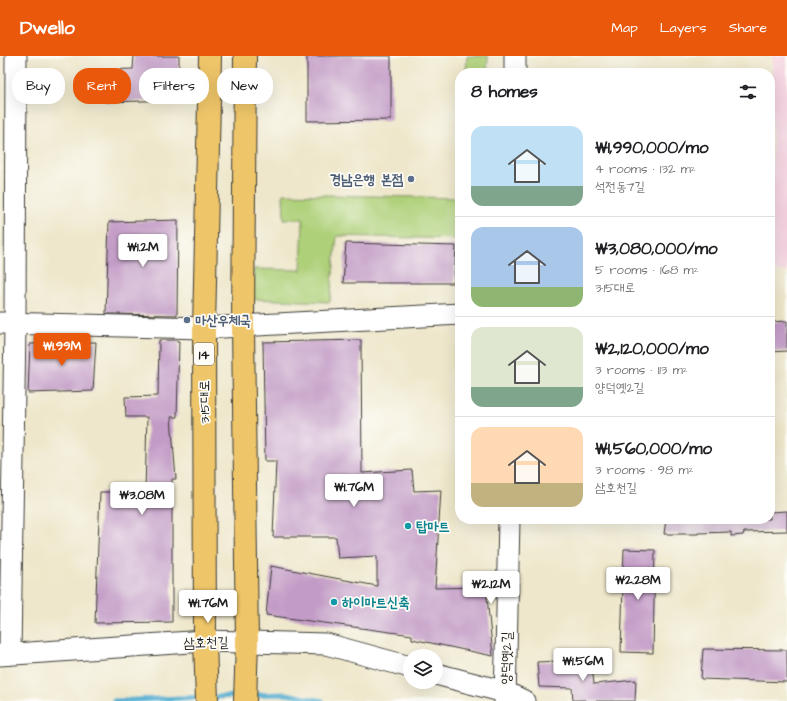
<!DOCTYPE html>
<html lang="en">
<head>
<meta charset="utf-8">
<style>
  :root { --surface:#fff; --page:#f2f2f2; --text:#202124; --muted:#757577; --line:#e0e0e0; --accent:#ea580c }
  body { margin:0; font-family:"Architects Daughter","Poor Story",sans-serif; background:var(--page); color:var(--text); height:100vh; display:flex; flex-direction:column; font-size:15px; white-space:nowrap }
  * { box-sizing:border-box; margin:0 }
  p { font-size:13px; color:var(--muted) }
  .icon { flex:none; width:22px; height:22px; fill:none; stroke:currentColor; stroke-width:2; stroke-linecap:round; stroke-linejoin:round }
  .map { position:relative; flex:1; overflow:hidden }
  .panel { position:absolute; left:455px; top:12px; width:320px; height:456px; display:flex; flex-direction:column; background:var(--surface); border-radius:16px; box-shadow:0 4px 16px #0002 }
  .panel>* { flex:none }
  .banner { position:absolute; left:12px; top:12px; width:380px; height:36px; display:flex; gap:8px }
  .fabs { position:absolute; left:403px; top:593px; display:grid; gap:8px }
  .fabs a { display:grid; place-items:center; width:40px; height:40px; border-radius:50%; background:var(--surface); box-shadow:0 4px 16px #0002; font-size:20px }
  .price { position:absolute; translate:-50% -34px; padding:0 9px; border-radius:4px; background:#fff; color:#222; font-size:13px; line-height:26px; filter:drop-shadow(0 1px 2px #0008) }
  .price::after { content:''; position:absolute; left:50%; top:24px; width:12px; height:9px; margin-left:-6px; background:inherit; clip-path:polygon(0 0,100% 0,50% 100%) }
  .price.on { background:var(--accent); color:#fff }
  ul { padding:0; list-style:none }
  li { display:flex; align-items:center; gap:12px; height:100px; padding:0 16px }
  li+li { border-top:1px solid var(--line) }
  li span { display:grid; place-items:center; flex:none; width:112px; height:80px; border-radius:12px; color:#555 }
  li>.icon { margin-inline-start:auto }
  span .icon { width:48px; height:48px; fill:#fffc; stroke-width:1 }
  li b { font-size:17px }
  h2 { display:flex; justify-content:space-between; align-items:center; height:48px; padding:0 16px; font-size:17px }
  .tag { padding:0 14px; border-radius:16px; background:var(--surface); box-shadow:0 4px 16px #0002; font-size:14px; line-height:36px }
  .tag.on { background:var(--accent); color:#fff }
  header { display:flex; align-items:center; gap:24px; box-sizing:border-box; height:56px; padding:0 20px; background:var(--accent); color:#fff }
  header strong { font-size:19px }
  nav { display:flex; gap:22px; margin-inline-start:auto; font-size:14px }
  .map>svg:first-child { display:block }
  .built { fill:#f3cfde }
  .green { fill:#aed078; stroke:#65764a }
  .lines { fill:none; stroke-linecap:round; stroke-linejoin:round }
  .stream { stroke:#52add0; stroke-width:5 }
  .building { fill:#c29bc6 }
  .minor-casing { stroke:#3c3a36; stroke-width:23 }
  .major-casing { stroke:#3c3a36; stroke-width:24 }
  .minor { stroke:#fff; stroke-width:21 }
  .major { stroke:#eec569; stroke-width:22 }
  .service-dot { fill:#5c6f8a; stroke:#fdfcf7; stroke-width:1.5 }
  .culture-dot { fill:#0f9aa8; stroke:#fdfcf7; stroke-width:1.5 }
  .labels { text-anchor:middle; stroke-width:3.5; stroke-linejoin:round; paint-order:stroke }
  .shield { fill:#fdfcf7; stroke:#605f5e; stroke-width:1 }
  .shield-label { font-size:13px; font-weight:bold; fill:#1c1c1c }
  .service-label { font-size:14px; font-weight:bold; fill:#4e5e75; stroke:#fdfcf7; text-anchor:end }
  .street-label { font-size:14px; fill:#1c1c1c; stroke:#fdfcf7 }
  .culture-label { font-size:14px; font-weight:bold; fill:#0d838f; stroke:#fdfcf7; text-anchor:start }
</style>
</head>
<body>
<header>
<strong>Dwello</strong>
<nav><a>Map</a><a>Layers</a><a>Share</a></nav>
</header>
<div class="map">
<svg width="787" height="645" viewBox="0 0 787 645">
  <rect width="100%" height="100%" fill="#fdfcf7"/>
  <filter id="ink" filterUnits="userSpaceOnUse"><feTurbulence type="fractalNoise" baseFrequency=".025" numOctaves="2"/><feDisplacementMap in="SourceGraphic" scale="8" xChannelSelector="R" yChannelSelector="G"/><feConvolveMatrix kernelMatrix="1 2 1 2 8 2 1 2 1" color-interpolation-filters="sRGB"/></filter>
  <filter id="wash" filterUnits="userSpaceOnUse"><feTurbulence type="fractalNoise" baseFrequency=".012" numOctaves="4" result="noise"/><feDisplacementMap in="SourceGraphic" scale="16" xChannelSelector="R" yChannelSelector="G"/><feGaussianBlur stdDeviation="0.9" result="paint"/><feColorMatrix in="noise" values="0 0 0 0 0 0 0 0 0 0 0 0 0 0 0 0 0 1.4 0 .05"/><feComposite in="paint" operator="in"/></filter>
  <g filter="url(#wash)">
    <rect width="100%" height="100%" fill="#eee7cb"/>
    <!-- built -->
    <polygon class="built" points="772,0 787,0 787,216 772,215"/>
    <!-- green -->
    <g class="green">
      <polygon points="467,0 488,0 487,17 466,17"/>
      <polygon points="283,138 460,142 460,183 337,180 330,246 251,243 254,213 301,214 303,163 284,163"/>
    </g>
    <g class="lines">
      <!-- stream -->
      <g class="stream">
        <polyline points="251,639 286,638 322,645"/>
        <polyline points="213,641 241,640"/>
        <polyline points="114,645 203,641"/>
      </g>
    </g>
    <g id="blocks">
      <!-- building -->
      <g class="building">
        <polygon points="134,0 179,0 179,44 105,46 106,14 133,13"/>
        <polygon points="307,0 391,0 391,64 307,65"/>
        <polygon points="178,164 177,259 106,258 109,166"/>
        <polygon points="346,187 456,190 454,227 343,227"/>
        <polygon points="787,265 787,295 770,296 770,266"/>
        <polygon points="159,284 177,284 177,285 179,285 177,361 171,361 176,423 172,423 172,566 95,567 100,436 145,436 147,361 126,361 125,341 158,340"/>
        <polygon points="361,284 362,417 412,414 414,435 441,434 435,532 486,531 493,600 412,583 412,579 266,559 271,510 377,530 377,500 338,502 336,481 273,481 276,405 265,405 263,286"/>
        <polygon points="96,286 93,335 28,337 30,288"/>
        <polygon points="787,455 787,475 744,476 743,479 731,480 731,476 698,477 698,478 664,478 666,463 770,463 770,456"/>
        <polygon points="624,493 655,494 653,597 621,596"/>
        <polygon points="703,593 787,594 787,626 701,623"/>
        <polygon points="578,604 579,612 592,611 594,628 636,624 635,645 585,645 585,644 573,644 572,632 539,631 537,606"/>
      </g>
    </g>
  </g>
  <g filter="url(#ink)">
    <use href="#blocks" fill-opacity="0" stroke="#3c3a36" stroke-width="1"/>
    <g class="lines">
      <!-- minor casing -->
      <g class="minor-casing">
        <g id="minor">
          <polyline points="515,17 515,0"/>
          <polyline points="0,267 204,272 460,258"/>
          <polyline points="10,598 15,268 16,0"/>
          <polyline points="0,599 205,585 326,588 410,611"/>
          <polyline points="436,618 505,636 524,645"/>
          <polyline points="505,645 509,463"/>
        </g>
      </g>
      <!-- major casing -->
      <g class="major-casing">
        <g id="major">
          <polyline points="207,645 205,585 204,272 210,0"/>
          <polyline points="245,645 247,586 243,270 245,0"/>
        </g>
      </g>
      <!-- minor -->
      <use href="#minor" class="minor"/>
      <!-- major -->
      <use href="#major" class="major"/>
    </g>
  </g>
  <!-- markers -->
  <g class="service-dot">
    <circle cx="411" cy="123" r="4"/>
    <circle cx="187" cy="264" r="4"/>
  </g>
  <g class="culture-dot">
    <circle cx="408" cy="470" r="4"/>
    <circle cx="334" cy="546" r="4"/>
  </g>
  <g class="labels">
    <!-- shield labels -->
    <rect class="shield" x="194" y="287" width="20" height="22" rx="3"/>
    <g class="shield-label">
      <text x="204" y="303">14</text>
    </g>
    <!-- service labels -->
    <g class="service-label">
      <text x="403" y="128">경남은행 본점</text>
      <text x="195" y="269" text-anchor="start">마산우체국</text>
    </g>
    <!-- street labels -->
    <g class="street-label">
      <text transform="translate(204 346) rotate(-90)" y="5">3·15대로</text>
      <text transform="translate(206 586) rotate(-1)" y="5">삼호천길</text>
      <text transform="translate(506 602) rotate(-89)" y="5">양덕옛2길</text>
    </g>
    <!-- culture labels -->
    <g class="culture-label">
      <text x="416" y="475">탑마트</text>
      <text x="342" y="551">하이마트신축</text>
    </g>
  </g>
</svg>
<div class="fabs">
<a><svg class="icon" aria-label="layers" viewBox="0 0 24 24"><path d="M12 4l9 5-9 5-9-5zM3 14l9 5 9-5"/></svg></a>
</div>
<b class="price" style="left:143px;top:212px">₩1.2M</b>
<b class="price on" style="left:62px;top:311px">₩1.99M</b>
<b class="price" style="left:354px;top:452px">₩1.76M</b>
<b class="price" style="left:142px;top:460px">₩3.08M</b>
<b class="price" style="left:638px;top:545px">₩2.28M</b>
<b class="price" style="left:491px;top:549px">₩2.12M</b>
<b class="price" style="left:208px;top:568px">₩1.76M</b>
<b class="price" style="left:583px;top:626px">₩1.56M</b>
<div class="banner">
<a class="tag">Buy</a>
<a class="tag on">Rent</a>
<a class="tag">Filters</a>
<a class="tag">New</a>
</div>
<section class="panel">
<h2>8 homes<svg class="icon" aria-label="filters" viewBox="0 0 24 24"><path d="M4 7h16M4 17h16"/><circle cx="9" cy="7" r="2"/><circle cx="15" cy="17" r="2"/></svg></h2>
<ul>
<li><span style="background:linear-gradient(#bfe0f5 75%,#7fa58c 0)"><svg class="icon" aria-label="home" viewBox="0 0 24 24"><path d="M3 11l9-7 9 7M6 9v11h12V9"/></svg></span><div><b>₩1,990,000/mo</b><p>4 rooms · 132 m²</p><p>석전동7길</p></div></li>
<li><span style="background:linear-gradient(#a9c7e8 75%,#8fb573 0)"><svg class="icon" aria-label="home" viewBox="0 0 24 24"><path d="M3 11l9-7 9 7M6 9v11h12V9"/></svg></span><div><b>₩3,080,000/mo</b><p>5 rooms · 168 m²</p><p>3·15대로</p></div></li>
<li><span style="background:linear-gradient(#dfe7d0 75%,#7fa58c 0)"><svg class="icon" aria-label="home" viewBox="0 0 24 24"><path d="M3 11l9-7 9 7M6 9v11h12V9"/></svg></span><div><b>₩2,120,000/mo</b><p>3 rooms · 113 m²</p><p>양덕옛2길</p></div></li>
<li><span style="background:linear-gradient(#ffd9b3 70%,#c2b280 0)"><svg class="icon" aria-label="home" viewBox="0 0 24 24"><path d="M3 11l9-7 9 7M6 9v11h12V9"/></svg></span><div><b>₩1,560,000/mo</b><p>3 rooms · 98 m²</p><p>삼호천길</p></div></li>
</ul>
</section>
</div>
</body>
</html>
